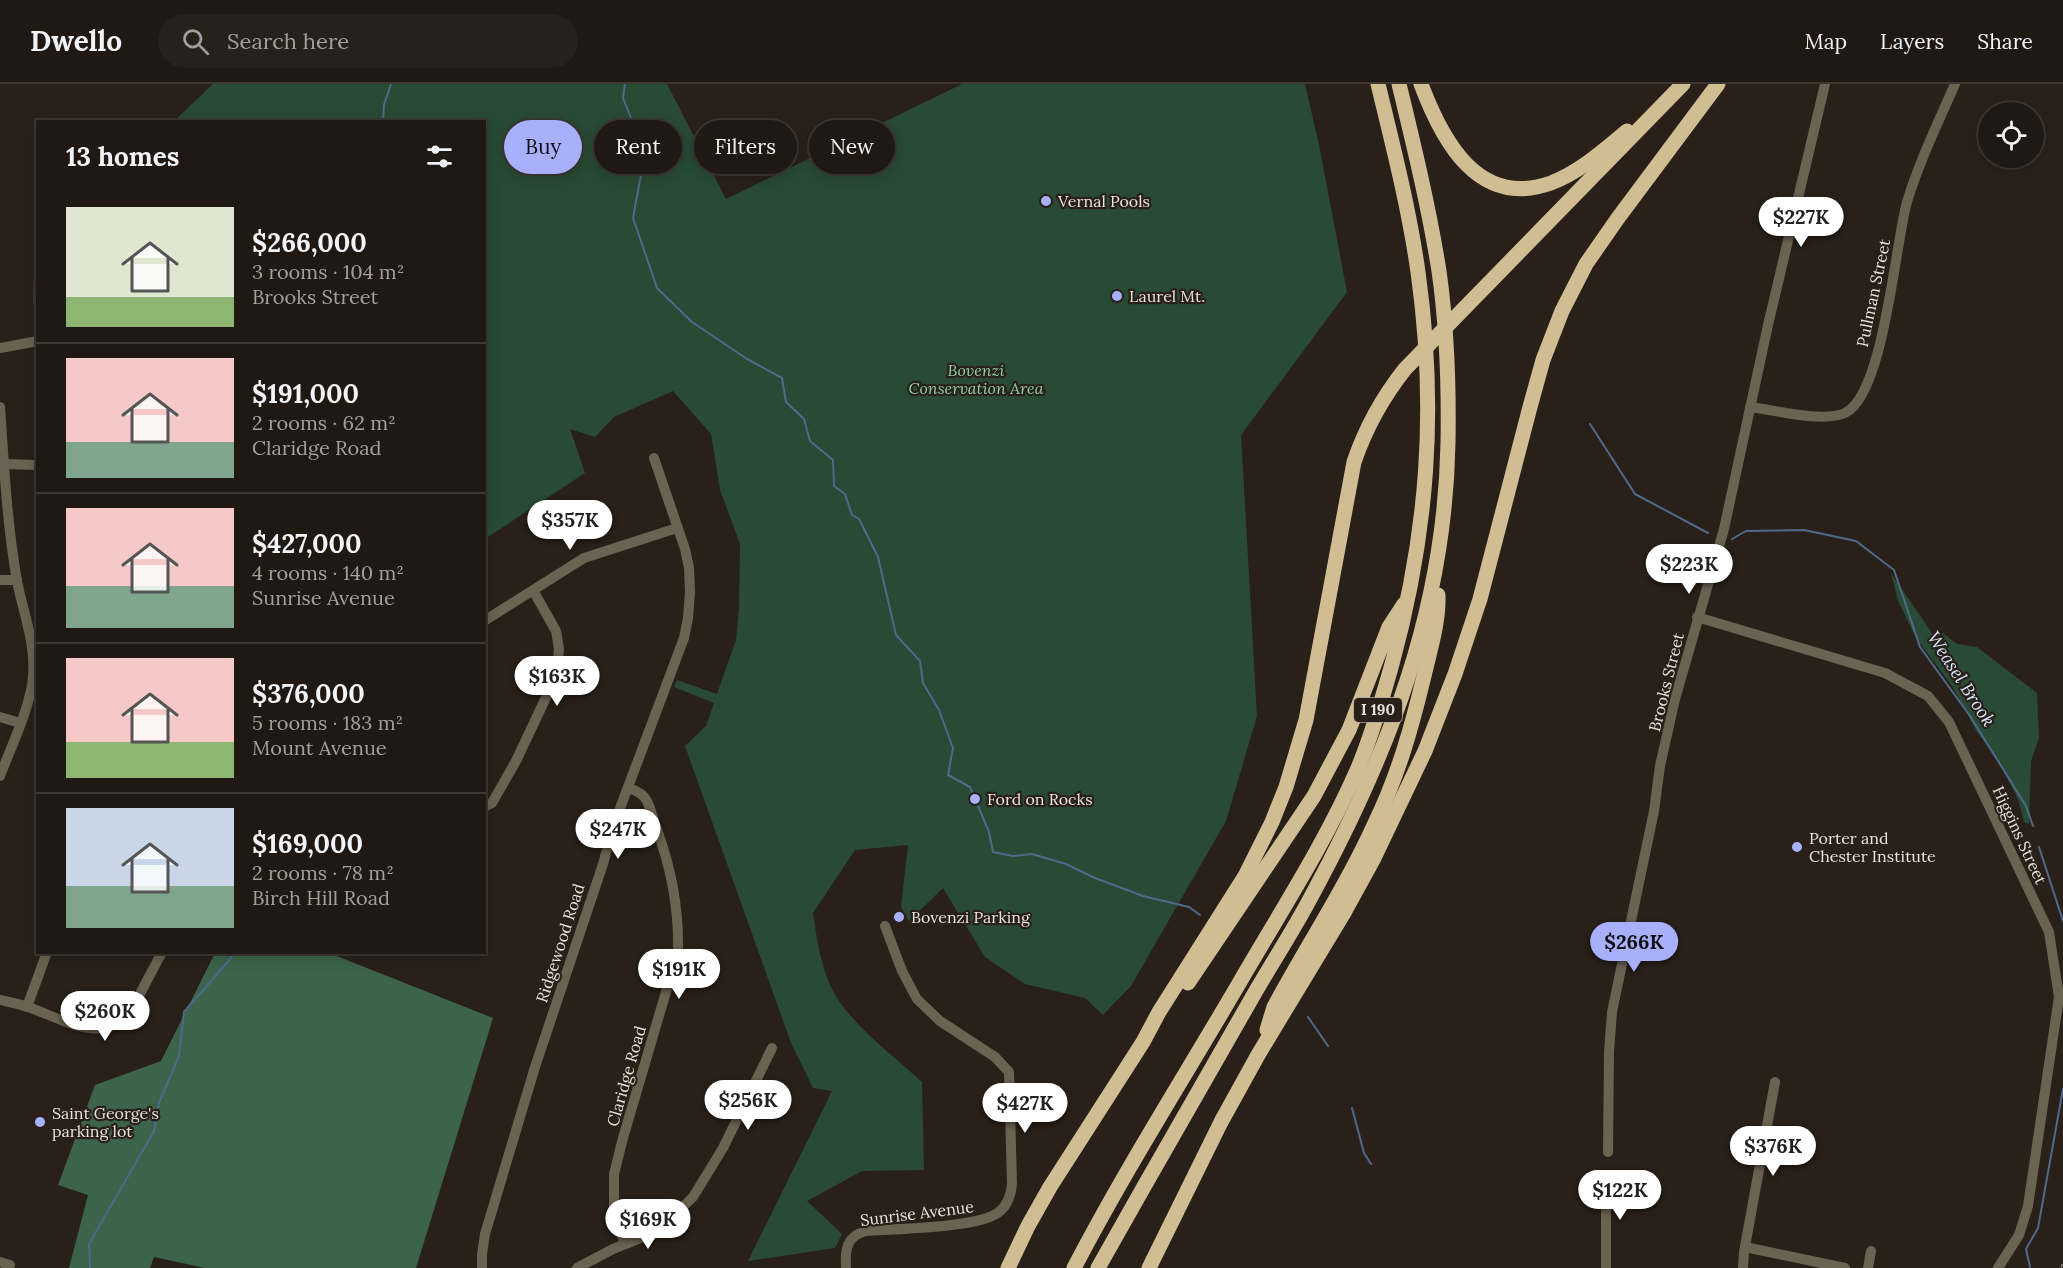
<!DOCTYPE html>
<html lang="en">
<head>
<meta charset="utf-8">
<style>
  :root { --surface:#1f1813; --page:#27211c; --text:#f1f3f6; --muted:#a1a0a0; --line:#3c3733; --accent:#a8b0fc }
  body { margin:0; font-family:Lora,serif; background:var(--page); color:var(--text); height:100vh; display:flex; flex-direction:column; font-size:22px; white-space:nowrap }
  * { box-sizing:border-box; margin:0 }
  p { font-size:20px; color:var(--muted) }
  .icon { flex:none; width:33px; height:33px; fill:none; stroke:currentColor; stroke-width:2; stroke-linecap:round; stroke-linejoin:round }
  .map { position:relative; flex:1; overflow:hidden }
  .side { position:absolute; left:36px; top:36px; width:450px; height:834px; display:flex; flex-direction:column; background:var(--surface); border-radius:0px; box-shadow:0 3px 15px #0003,0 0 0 2px var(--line) }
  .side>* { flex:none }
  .banner { position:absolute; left:504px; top:36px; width:570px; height:54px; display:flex; gap:12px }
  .tools { position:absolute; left:1978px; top:18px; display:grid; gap:12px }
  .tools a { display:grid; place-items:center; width:66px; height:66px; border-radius:50%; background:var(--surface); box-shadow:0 3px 15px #0003,0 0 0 2px var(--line); font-size:30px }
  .price { position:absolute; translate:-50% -51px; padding:0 14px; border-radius:21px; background:#fff; color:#222; font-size:20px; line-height:39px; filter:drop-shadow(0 2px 3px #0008) }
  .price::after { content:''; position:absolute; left:50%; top:36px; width:18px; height:14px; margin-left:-9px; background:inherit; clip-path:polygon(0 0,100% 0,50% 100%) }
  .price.current { background:var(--accent); color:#111 }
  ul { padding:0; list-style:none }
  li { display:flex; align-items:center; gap:18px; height:150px; padding:0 30px }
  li+li { border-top:2px solid var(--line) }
  li span { display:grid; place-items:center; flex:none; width:168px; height:120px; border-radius:0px; color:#555 }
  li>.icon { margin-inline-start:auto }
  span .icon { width:72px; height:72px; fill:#fffc; stroke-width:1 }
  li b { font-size:26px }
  h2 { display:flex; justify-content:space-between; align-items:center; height:72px; padding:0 30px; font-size:26px }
  .chip { padding:0 21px; border-radius:27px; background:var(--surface); box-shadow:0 3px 15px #0003,0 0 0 2px var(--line); font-size:21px; line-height:54px }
  .chip.current { background:var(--accent); color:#111 }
  header { display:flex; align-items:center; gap:36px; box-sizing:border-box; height:84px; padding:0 30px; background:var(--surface); border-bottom:2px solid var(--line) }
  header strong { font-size:28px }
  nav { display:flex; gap:33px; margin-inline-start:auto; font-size:21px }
  .search { width:420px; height:54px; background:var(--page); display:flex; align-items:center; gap:15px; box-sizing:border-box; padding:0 21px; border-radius:33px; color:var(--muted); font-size:22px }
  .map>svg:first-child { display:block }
  .green { fill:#294a35 }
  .forest { fill:#3c644a }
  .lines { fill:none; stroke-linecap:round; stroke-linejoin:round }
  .stream { stroke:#50698b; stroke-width:2 }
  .minor { stroke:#6a6351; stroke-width:10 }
  .highway { stroke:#d0bd92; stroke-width:15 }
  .rail-casing { stroke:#8c847e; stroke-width:4.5 }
  .rail { stroke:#292019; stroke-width:2; stroke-dasharray:7; stroke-linecap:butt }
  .poi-dot { fill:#a8b0fc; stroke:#292019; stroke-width:2 }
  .labels { text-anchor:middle; stroke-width:4.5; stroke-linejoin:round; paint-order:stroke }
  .shield { fill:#292019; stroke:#afa7a2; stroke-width:1.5 }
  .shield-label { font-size:15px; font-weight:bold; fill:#e8e1dc }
  .poi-label { font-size:16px; fill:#e8e1dc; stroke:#292019; text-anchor:start }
  .street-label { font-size:16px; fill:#e8e1dc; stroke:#292019 }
  .park-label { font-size:16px; font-style:italic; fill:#8ed1a5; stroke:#292019 }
  .water-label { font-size:18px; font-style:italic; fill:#d5e6fd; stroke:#292019 }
</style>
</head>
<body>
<header>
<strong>Dwello</strong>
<div class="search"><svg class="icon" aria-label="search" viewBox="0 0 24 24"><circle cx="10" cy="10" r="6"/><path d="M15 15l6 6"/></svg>Search here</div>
<nav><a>Map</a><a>Layers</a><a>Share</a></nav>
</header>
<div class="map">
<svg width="2063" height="1184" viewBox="0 0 2063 1184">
  <rect width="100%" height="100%" fill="#292019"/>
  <!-- green -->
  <g class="green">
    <path d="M213 0H667L726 115 962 0H1305L1319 61 1347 208 1241 351 1257 632 1226 737 1131 902 1103 931 1085 914 1025 900 985 873 943 804 909 837 901 823 908 761 855 766 813 829C817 856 821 885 834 909 852 941 895 973 922 998L924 1086 862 1087 807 1117 842 1150 835 1164 748 1177 832 1007 813 1004 791 959 685 662 706 642 714 619 674 603 677 596 717 610 736 556 739 524 740 460 720 406 711 350 673 307 614 333 595 353 570 345 585 389 488 453 485 459 484 38 174 37Z"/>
    <polygon points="37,129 38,224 37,224 33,219 35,136"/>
    <polygon points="1891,489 1932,549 1943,549 1957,560 1977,563 2037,609 2039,654 2031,677 2029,740 2024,738 2018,715 2000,680 1977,648 1952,602 1916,554 1898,517"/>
  </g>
  <!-- forest -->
  <polygon class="forest" points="215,869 329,869 493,934 416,1184 205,1184 154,1173 150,1184 69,1184 88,1111 58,1101 95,1001 161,977"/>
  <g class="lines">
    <!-- stream -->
    <g class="stream">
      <polyline points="625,0 623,14 645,69 633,134 657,204 692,238 747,275 782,294 786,318 804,335 810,357 833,376 834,402 845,410 852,431 859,435 878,473 896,551 920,577 923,599 939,626 953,664 948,691 970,703 989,748 993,768 1013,772 1032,770 1066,780 1095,794 1143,812 1189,823 1200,831"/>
      <polyline points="383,38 384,21 391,0"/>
      <polyline points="1590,340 1635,410 1708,449"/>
      <polyline points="1732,455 1746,447 1804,446 1856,457 1894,486 1920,563 1970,632 2026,722 2033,742"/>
      <polyline points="2039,763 2063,837"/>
      <polyline points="1308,933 1328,962"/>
      <polyline points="1352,1024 1364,1069 1371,1080"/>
      <polyline points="2030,1183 2026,1165 2038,1144 2063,1005"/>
      <polyline points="90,1184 89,1160 154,1047 159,1019 179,972 184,928 231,874 231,868"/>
    </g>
    <!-- minor -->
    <g class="minor">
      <polyline points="0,264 38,257"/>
      <path d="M0 323C4 381 7 440 17 497 23 528 36 560 33 592 31 622 11 663 0 692"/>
      <path d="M1750 323C1775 326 1822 339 1845 329 1884 311 1895 160 1907 118 1919 78 1938 39 1955 0"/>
      <polyline points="5,380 38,381"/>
      <polyline points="0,496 17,496"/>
      <polyline points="1697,533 1885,589 1928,612 1949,638 2049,848 2059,913 2028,1122 2019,1151 1998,1184"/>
      <polyline points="484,537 584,474 677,444"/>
      <polyline points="0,633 20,639"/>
      <polyline points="484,723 492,719 516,677 550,605 557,585 559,565 556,547 534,508"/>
      <path d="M0 916C9 918 19 920 28 923 61 934 101 962 130 929L162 868"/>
      <polyline points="27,923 47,868"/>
      <polyline points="1608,1068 1609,968 1612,928 1654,727 1660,682 1675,615 1724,445 1768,241 1825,0"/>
      <polyline points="1595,1100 1606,1120 1606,1184"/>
      <path d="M625 1160 614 1130V1090L623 1054 678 867C679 824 671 783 656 743 653 735 651 725 647 717 643 709 635 706 628 704"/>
      <polyline points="1745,1163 1845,1184"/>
      <polyline points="0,1178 10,1181"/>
      <polyline points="482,1184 482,1170 485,1150 535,983 603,780 613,743 684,554 688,534 690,508 689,484 685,465 654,374"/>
      <polyline points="577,1184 613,1165 648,1151 665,1140 693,1113 723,1064 772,964"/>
      <path d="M846 1184C845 1166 846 1152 866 1147 895 1145 979 1144 999 1128 1008 1121 1011 1111 1012 1100L1009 988 995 973 940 937 917 915 902 887 885 842"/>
      <polyline points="1743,1184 1744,1168 1775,998"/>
      <polyline points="1868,1184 1871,1167"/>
    </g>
    <!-- highway -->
    <g class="highway">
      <path d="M1421 0C1442 56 1478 125 1551 99 1580 88 1604 66 1627 47"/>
      <polyline points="1188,899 1314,712 1349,646 1389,543 1404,520"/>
      <path d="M1267 946 1274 923C1307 862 1346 803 1375 739 1398 692 1412 642 1424 592 1430 566 1439 538 1438 511"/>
      <path d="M1008 1184 1028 1142 1050 1103 1143 958 1159 928 1245 792 1272 738 1286 703 1306 636 1354 378C1366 343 1382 314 1405 285L1683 0"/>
      <path d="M1074 1184C1125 1086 1185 992 1241 896 1281 827 1326 758 1358 684 1372 651 1382 615 1392 580 1428 448 1437 324 1418 188 1409 124 1393 62 1378 0"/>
      <path d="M1098 1184C1149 1093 1201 1003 1253 912 1272 879 1293 847 1311 813 1389 669 1445 526 1448 359 1449 302 1447 244 1439 187 1429 124 1414 62 1399 0"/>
      <polyline points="1149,1184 1221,1038 1258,971 1345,827 1373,776 1425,667 1455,590 1480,515 1530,323 1543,276 1562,227 1586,180 1618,134 1718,0"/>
    </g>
    <!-- rail casing -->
    <g class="rail-casing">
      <polyline id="rail" points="2063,1184 2063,1182"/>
    </g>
    <!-- rail -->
    <use href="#rail" class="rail"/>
  </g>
  <!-- markers -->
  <g class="poi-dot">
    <circle cx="1046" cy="117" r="6"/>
    <circle cx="1117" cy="212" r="6"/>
    <circle cx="975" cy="715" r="6"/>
    <circle cx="1797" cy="763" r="6"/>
    <circle cx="899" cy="833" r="6"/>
    <circle cx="40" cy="1038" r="6"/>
  </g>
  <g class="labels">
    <!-- shield labels -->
    <rect class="shield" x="1354" y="614" width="48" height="24" rx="4.5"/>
    <g class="shield-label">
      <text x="1378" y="631">I 190</text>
    </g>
    <!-- poi labels -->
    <g class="poi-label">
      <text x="1058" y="123">Vernal Pools</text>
      <text x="1129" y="218">Laurel Mt.</text>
      <text x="987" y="721">Ford on Rocks</text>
      <text x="1809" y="760">Porter and<tspan x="1809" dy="18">Chester Institute</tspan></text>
      <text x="911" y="839">Bovenzi Parking</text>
      <text x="52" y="1035">Saint George's<tspan x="52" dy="18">parking lot</tspan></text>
    </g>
    <!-- street labels -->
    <g class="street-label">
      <text transform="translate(1873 209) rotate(-78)" y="6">Pullman Street</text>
      <text transform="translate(1666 598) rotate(-76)" y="6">Brooks Street</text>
      <text transform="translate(2020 751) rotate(65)" y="6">Higgins Street</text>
      <text transform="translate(560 859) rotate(-72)" y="6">Ridgewood Road</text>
      <text transform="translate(626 992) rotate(-74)" y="6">Claridge Road</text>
      <text transform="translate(917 1129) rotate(-7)" y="6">Sunrise Avenue</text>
    </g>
    <!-- park labels -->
    <g class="park-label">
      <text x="976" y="292">Bovenzi<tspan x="976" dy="18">Conservation Area</tspan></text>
    </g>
    <!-- water labels -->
    <g class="water-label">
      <text transform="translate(1961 595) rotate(57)" y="6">Weasel Brook</text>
    </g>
  </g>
</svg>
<div class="tools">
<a><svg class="icon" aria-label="locate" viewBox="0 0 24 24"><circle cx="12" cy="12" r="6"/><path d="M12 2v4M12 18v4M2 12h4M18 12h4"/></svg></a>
</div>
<b class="price" style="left:1801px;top:164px">$227K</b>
<b class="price" style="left:570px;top:467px">$357K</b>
<b class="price" style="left:1689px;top:511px">$223K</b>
<b class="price" style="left:557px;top:623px">$163K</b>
<b class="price" style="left:618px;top:776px">$247K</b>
<b class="price current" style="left:1634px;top:889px">$266K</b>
<b class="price" style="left:679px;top:916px">$191K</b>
<b class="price" style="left:105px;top:958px">$260K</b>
<b class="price" style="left:748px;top:1047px">$256K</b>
<b class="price" style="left:1025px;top:1050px">$427K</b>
<b class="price" style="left:1773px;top:1093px">$376K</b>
<b class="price" style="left:1620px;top:1137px">$122K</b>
<b class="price" style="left:648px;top:1166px">$169K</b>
<div class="banner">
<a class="chip current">Buy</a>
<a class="chip">Rent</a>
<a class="chip">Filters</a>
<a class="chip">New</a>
</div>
<section class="side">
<h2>13 homes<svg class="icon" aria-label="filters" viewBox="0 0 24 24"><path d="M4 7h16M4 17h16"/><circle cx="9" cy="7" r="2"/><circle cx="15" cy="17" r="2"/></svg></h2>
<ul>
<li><span style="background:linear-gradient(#dfe7d0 75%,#8fb573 0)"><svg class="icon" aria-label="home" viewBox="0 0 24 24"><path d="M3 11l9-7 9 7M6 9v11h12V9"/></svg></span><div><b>$266,000</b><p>3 rooms · 104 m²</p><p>Brooks Street</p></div></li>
<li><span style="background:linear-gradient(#f6c9c9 70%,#7fa58c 0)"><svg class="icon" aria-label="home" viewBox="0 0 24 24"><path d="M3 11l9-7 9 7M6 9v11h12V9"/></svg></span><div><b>$191,000</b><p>2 rooms · 62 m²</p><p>Claridge Road</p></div></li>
<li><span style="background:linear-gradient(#f6c9c9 65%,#7fa58c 0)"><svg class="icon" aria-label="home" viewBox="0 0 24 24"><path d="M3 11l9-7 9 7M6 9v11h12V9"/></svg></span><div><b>$427,000</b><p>4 rooms · 140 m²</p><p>Sunrise Avenue</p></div></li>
<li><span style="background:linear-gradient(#f6c9c9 70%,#8fb573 0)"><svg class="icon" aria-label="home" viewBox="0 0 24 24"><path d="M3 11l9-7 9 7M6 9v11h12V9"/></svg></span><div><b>$376,000</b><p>5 rooms · 183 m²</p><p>Mount Avenue</p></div></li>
<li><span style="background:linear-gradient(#c9d6e8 65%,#7fa58c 0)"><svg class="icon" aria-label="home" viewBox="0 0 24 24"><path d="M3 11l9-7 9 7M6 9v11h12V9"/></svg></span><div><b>$169,000</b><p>2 rooms · 78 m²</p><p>Birch Hill Road</p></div></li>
</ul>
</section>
</div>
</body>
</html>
